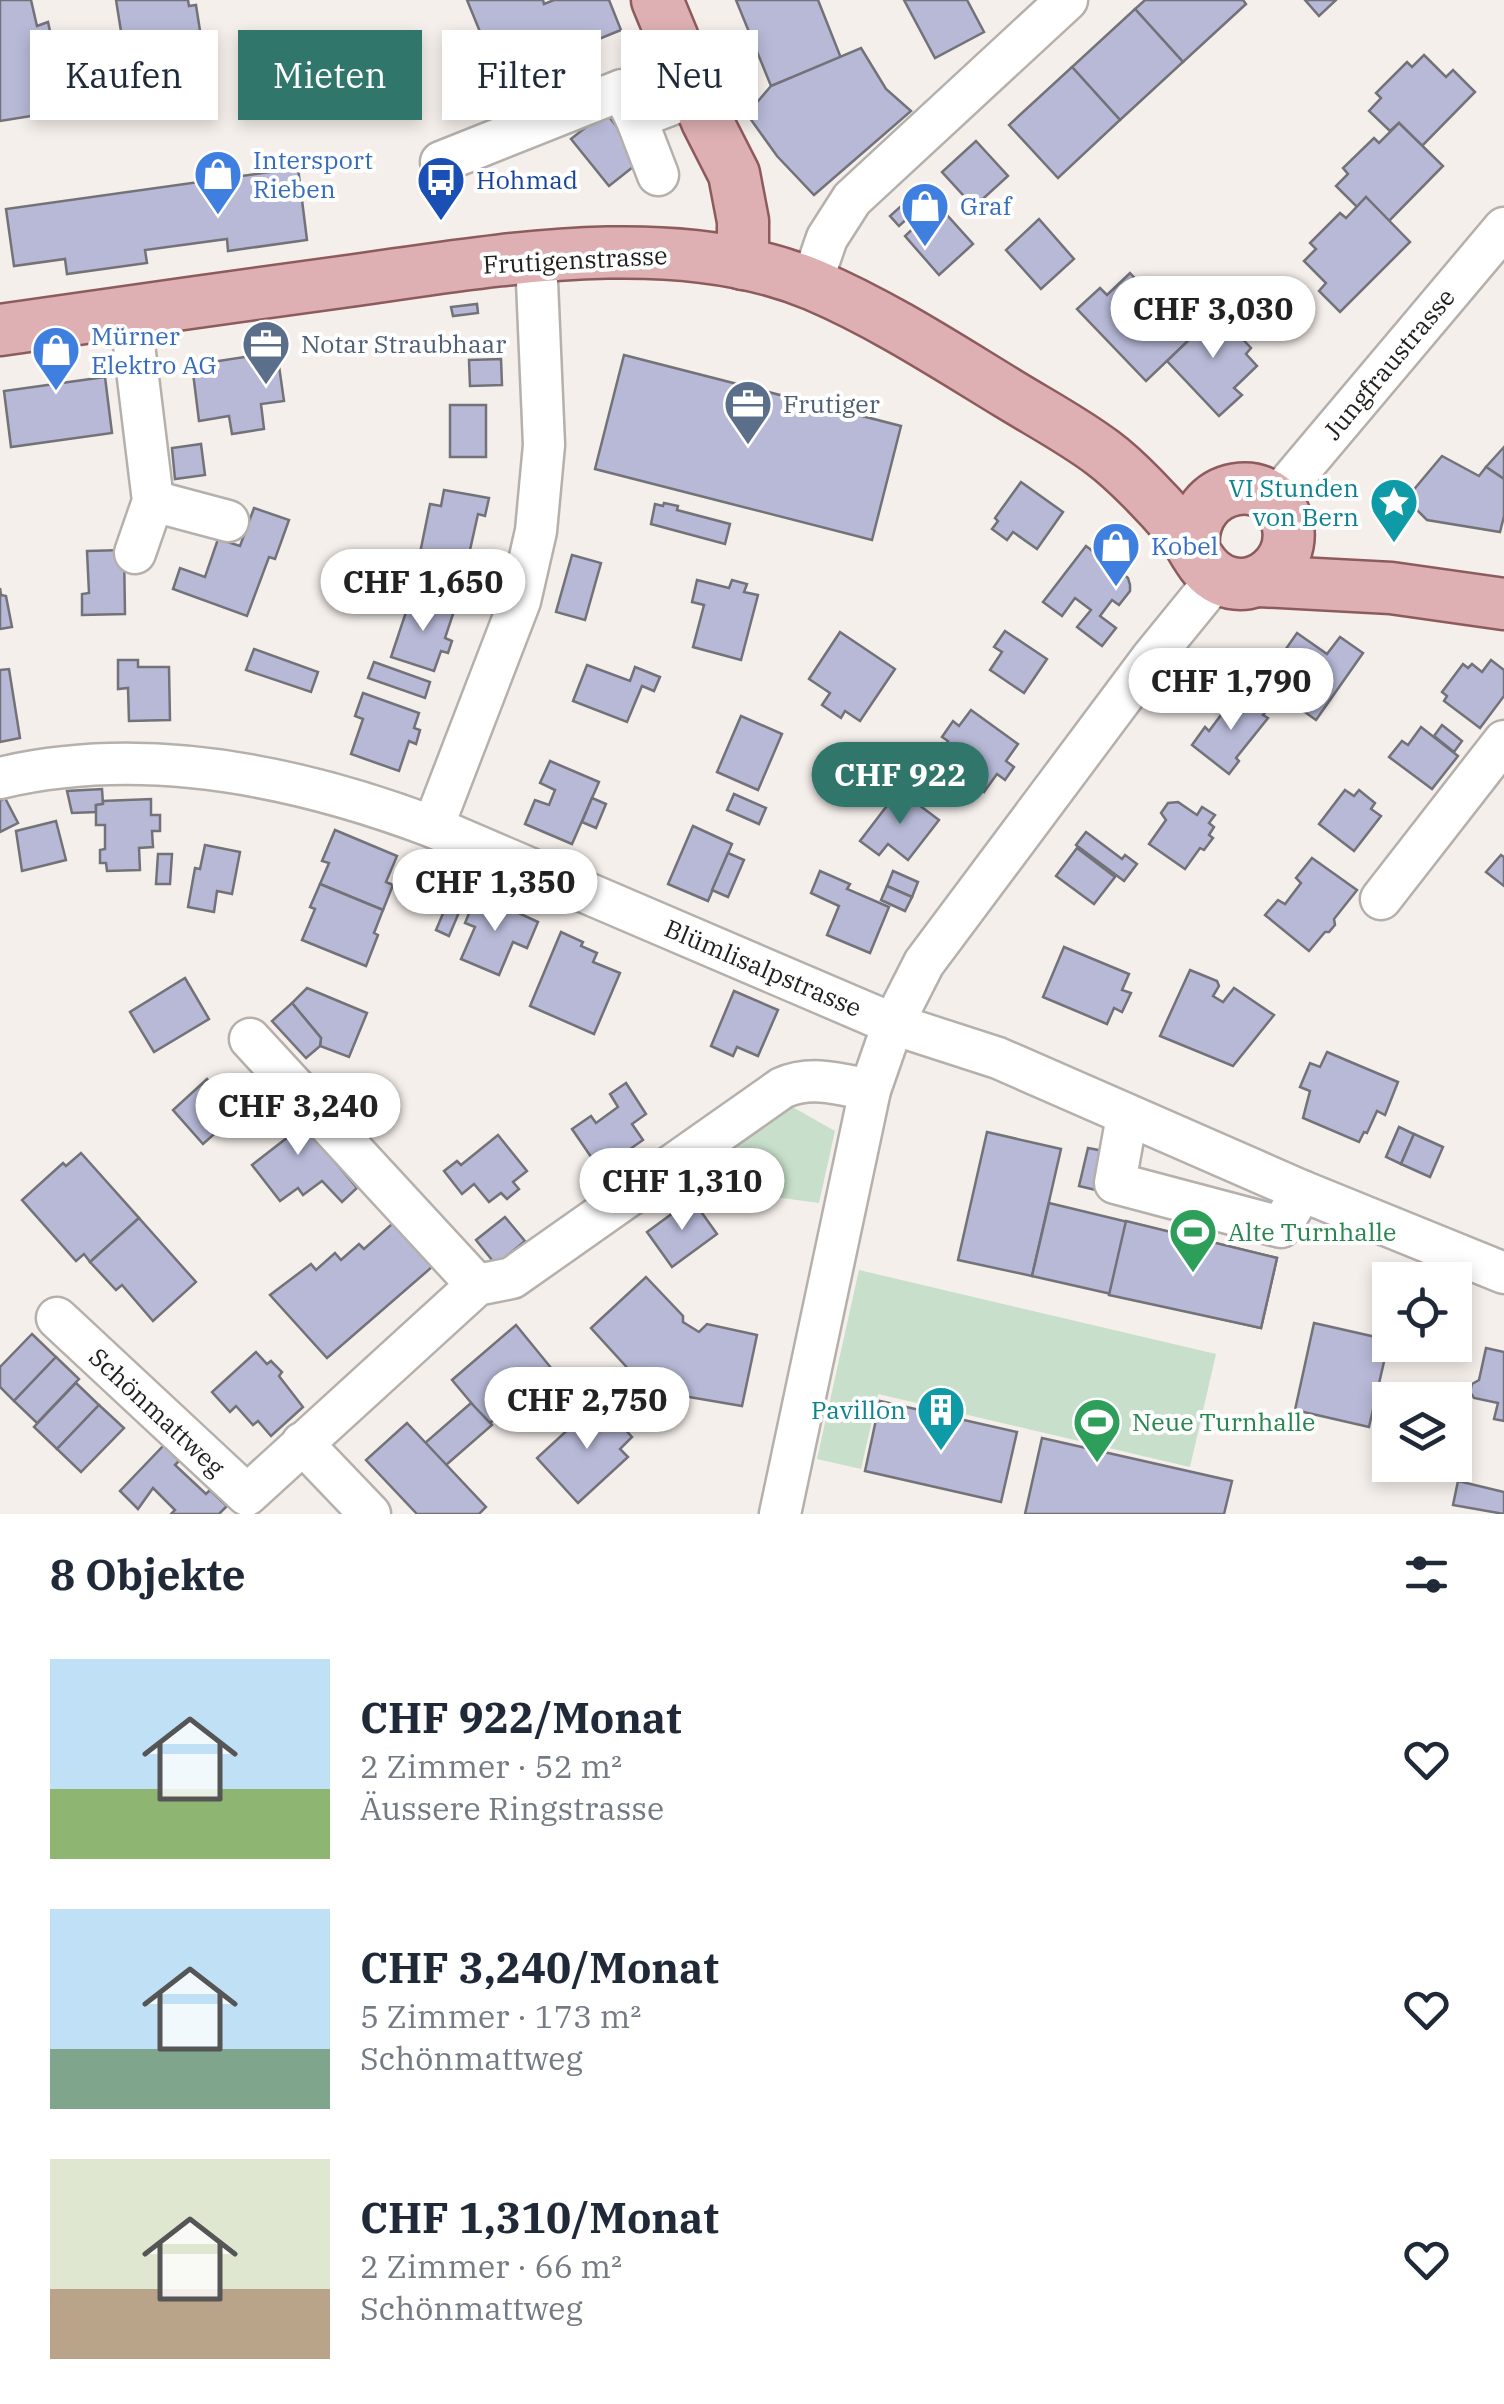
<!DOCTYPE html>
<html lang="de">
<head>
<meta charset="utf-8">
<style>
  :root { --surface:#fff; --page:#f6f6f7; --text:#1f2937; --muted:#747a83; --accent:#30766a }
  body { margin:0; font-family:"IBM Plex Serif",serif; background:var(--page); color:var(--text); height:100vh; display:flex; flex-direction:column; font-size:38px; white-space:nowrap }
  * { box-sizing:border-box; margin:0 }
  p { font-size:32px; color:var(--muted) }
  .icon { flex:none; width:55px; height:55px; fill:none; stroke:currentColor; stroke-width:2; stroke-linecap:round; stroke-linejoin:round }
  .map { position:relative; height:1514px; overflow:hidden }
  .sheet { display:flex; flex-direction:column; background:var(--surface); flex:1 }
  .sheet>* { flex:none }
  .banner { position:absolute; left:30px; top:30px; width:1000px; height:90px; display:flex; gap:20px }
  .controls { position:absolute; left:1372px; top:1262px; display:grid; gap:20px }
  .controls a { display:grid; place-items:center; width:100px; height:100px; border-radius:0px; background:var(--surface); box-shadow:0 5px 15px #0003; font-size:50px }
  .price { position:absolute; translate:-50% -85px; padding:0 22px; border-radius:35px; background:#fff; color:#222; font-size:32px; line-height:65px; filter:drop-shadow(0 2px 5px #0008) }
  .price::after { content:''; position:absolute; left:50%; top:60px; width:30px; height:22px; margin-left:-15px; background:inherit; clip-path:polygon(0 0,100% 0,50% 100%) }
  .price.active { background:var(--accent); color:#fff }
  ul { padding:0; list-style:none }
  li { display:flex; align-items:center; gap:30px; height:250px; padding:0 50px }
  li span { display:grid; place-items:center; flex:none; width:280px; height:200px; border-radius:0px; color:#555 }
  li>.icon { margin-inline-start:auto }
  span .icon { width:120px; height:120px; fill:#fffc; stroke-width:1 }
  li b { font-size:42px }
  h2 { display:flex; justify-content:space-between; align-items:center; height:120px; padding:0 50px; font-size:42px }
  .tag { padding:0 35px; border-radius:0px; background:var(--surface); box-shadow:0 5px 15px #0003; font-size:35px; line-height:90px }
  .tag.active { background:var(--accent); color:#fff }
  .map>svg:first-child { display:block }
  .green { fill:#c7dfcb }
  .building { fill:#b7b9d7; stroke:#727278; stroke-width:2.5 }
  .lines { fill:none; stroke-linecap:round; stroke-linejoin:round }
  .minor-casing { stroke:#b5b0ab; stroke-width:45 }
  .major-casing { stroke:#8e5b5d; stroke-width:55 }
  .minor { stroke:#fff; stroke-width:40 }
  .major { stroke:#deb0b3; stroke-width:50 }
  .labels { text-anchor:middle; stroke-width:8; stroke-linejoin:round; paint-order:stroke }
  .shop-label { font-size:25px; fill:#366cbe; stroke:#fff; text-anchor:start }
  .transit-label { font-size:25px; fill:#164399; stroke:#fff; text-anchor:start }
  .street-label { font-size:25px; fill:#211f1d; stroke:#fff }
  .service-label { font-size:25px; fill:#4e5e75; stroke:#fff; text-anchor:start }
  .culture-label { font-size:25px; fill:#0d838f; stroke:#fff; text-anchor:end }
  .leisure-label { font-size:25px; fill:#27864d; stroke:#fff; text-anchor:start }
</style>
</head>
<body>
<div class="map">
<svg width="1504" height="1514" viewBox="0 0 1504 1514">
  <rect width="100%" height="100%" fill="#f5efeb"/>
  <!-- green -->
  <g class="green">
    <polygon points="789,1105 835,1131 819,1203 767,1196 735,1143"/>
    <polygon points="859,1270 1216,1354 1190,1467 878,1394 861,1469 817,1459"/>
  </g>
  <!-- building -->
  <g class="building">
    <polygon points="0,0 31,0 37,26 48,22 60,77 51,79 56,112 0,121"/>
    <polygon points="116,0 188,0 189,6 196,5 209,89 132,100"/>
    <polygon points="467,0 543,0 544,4 554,0 609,0 621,30 518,72 504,37 485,44"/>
    <polygon points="736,0 818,0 841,58 771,86"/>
    <polygon points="904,0 967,0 984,32 935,58"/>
    <polygon points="1145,0 1243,0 1246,4 1183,62 1135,9"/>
    <polygon points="1305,0 1336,0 1319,16"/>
    <polygon points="1135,9 1183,62 1120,120 1072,67"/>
    <polygon points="861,48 886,89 911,111 814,195 777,156 747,114 771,86"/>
    <polygon points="1424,55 1446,77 1453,70 1475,92 1422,146 1399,123 1390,131 1369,111 1381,98 1376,93 1407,62 1412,67"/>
    <polygon points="1072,67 1120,120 1058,178 1009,125"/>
    <polygon points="605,112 643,159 609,186 571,139"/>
    <polygon points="1399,123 1443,166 1389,221 1366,197 1357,207 1336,186 1348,174 1343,168 1374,138 1379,143"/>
    <polygon points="976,141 1008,176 974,207 942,172"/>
    <polygon points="298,168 307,240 228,251 227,239 145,250 147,263 67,274 65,259 14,266 6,209"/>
    <polygon points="1366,197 1410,242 1340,312 1319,291 1326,283 1304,261 1316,249 1310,243 1340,213 1346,218"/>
    <polygon points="909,199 918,209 899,226 890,216"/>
    <polygon points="938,205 973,244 939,275 905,236"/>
    <polygon points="1039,219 1074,259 1041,289 1006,250"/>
    <polygon points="1130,273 1142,286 1147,281 1177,312 1172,318 1191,338 1146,381 1077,309 1100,288 1107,295"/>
    <polygon points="477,304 478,313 453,316 451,307"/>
    <polygon points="1204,309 1216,322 1221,316 1251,348 1246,354 1257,366 1234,388 1242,395 1219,416 1167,361 1191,338 1182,329"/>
    <polygon points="277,352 284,401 261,404 264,429 232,434 229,416 199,421 192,365"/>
    <polygon points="624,355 901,426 872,540 595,469"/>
    <polygon points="501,359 502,385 470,386 469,360"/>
    <polygon points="105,377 112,433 11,447 4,391"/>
    <rect x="450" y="405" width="36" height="52"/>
    <polygon points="201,444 205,475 175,479 172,448"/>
    <polygon points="1504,447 1504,479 1486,467"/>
    <polygon points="1442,456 1479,476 1486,467 1504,479 1504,516 1500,532 1427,520 1406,499"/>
    <polygon points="1021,482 1063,512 1037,549 1013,532 1007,540 992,529 998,521 995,518"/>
    <polygon points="444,490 489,498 485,516 478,514 466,568 419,558 430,504 441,506"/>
    <polygon points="664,503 678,506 677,510 730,524 725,544 651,524 655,504 663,506"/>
    <polygon points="254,508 289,520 275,559 269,557 247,616 173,589 180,568 205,577 218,539 240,546"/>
    <polygon points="1086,546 1128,578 1130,585 1130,591 1119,605 1112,600 1100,616 1116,628 1102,646 1077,627 1091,610 1075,598 1062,616 1043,602"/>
    <polygon points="124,550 125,614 82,615 82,594 89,593 87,551"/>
    <polygon points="572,555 601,563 585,620 556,612"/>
    <polygon points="697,580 729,588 732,580 747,584 744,592 758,595 741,660 693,647 704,605 692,602"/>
    <polygon points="0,588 1,595 6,596 12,627 0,629"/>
    <polygon points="411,597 454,611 445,638 452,641 448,653 441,651 434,671 391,657"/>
    <polygon points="1005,631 1047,659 1024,693 990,670 1002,652 994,647"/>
    <polygon points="840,632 895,669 860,721 845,711 841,718 822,705 830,693 809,679"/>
    <polygon points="1297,633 1327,654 1340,637 1363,653 1316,720 1263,682"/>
    <polygon points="254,649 318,672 311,692 246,670"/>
    <polygon points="118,660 138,660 138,667 169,667 170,720 129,721 128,688 118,689"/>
    <polygon points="1491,660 1504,670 1504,696 1480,728 1444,701 1447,696 1442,692 1463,664 1468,668 1472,664 1482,672"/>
    <polygon points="374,662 430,682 425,698 368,678"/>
    <polygon points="587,665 630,681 635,667 660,677 654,691 642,686 627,722 573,701"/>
    <polygon points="9,669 20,738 0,742 0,670"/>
    <polygon points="363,693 419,713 414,728 420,730 416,744 409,741 399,771 351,754 363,719 355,716"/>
    <polygon points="1236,695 1254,708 1258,702 1267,710 1263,715 1268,718 1236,758 1239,761 1229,774 1192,745 1205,727 1209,731"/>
    <polygon points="971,710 1018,744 1006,761 1014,767 1005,780 997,774 984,792 937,758 948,741 942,737 953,721 959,726"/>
    <polygon points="741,716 782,734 758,790 717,772"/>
    <polygon points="1442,725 1462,741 1454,752 1434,736"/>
    <polygon points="1421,727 1458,756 1432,789 1389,757 1402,741 1408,745"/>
    <polygon points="550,761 599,782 572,844 525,824 535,800 549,805 555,790 540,783"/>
    <polygon points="102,789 103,804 96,805 96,812 72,813 67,791"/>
    <polygon points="899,790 939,820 908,860 888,844 879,855 860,841"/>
    <polygon points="1345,790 1354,796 1359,790 1375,803 1371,809 1381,816 1354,851 1319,824"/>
    <polygon points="734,794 766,808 759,824 727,810"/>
    <polygon points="5,798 18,823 0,832 0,801"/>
    <polygon points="592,798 606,804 596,828 582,822"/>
    <polygon points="151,799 151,815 160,815 160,831 152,831 153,847 139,848 140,870 107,871 106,863 100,863 100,850 105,849 105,825 96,825 96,805 103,804 103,801"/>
    <polygon points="1178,802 1197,815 1202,807 1215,815 1209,823 1214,827 1209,835 1213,838 1204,850 1200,848 1185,869 1149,844 1166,820 1161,813 1168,803"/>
    <polygon points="56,821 66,860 22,871 16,831"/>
    <polygon points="693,826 732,844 708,901 668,884"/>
    <polygon points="335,830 397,856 386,882 393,885 383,910 320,884 329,863 322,861"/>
    <polygon points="1086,832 1122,859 1125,855 1137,864 1124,881 1076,845"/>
    <polygon points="205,845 240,852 232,894 217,891 214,912 188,907 195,868 200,869"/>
    <polygon points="1077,848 1115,877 1094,904 1056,876"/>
    <polygon points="728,853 744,860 728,897 712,890"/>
    <polygon points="158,854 172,854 170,884 156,884"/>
    <polygon points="1501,855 1504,857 1504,886 1486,872"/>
    <polygon points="1312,858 1357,890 1334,919 1335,925 1329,932 1325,932 1309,951 1265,915 1278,900 1285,904 1301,883 1296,878"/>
    <polygon points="820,871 850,884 847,889 889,907 870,953 827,935 839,906 811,893"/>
    <polygon points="893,871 918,882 912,897 887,886"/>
    <polygon points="320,884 383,910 374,933 378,935 366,966 302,940 315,909 310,907"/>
    <polygon points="887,886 912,897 905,911 881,900"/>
    <polygon points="477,894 538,922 527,948 513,942 499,975 461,959 475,927 465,923"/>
    <polygon points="447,904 460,910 449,936 436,930"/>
    <polygon points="561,932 583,942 581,946 597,953 593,962 620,973 594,1034 530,1006"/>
    <polygon points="1064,947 1129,974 1122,990 1131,993 1122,1012 1114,1008 1107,1024 1043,997"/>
    <polygon points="1190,970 1217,981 1219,986 1213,996 1223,1002 1234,988 1274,1015 1233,1066 1160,1036"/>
    <polygon points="185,978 209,1019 154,1052 130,1012"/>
    <polygon points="307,988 367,1013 349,1057 320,1046 321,1038 292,1003"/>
    <polygon points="734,991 778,1010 758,1056 737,1047 733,1056 711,1046"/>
    <polygon points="292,1003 321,1038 320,1046 306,1058 272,1021"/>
    <polygon points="1327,1052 1398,1082 1385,1115 1377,1111 1367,1133 1364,1132 1359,1142 1303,1118 1310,1091 1300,1087 1310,1063 1320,1067"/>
    <polygon points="207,1079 238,1113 203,1144 173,1110"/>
    <polygon points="626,1083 646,1114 632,1124 643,1140 600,1170 572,1129 591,1116 596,1123 618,1107 610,1094"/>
    <polygon points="278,1095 357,1188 342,1202 322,1181 303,1195 298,1188 280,1201 252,1165 288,1137 276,1124 272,1127 258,1111"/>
    <polygon points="1399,1127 1414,1134 1401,1164 1386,1157"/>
    <polygon points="987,1132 1061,1149 1032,1276 958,1260"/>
    <polygon points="1414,1134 1443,1147 1430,1177 1401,1164"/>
    <polygon points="498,1135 527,1171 513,1182 519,1189 507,1199 501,1193 489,1202 474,1184 462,1194 444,1171 457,1161 461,1165"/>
    <polygon points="1088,1148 1109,1152 1100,1191 1079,1186"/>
    <polygon points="81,1153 139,1218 90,1262 84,1254 76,1261 22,1200 63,1163 66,1166"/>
    <polygon points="692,1199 717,1234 672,1267 647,1232"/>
    <polygon points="1049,1203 1277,1258 1261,1328 1032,1276"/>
    <polygon points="401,1216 440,1260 327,1358 270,1295 311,1264 316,1270 335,1253 341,1260 359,1244 364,1249"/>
    <polygon points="505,1217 525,1241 496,1265 476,1240"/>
    <polygon points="139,1218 196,1282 153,1321 122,1285 116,1290 90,1262"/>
    <polygon points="1126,1221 1277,1258 1261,1328 1109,1295"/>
    <polygon points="646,1277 683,1316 683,1322 699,1332 707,1324 757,1335 742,1406 660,1392 654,1397 591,1328"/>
    <polygon points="1314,1323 1389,1340 1369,1427 1295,1410"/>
    <polygon points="516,1325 552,1369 489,1424 452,1380"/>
    <polygon points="32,1334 56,1357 14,1401 0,1387 0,1367"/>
    <polygon points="1486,1348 1504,1352 1504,1421 1494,1419 1498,1403 1474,1398 1470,1392 1472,1384 1479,1380"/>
    <polygon points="256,1352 267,1364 271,1361 282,1372 279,1376 303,1407 271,1436 258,1421 253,1425 236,1406 230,1412 212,1392"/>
    <polygon points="56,1357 79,1379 37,1423 14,1401"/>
    <polygon points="76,1383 99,1405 57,1449 34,1427"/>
    <polygon points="599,1401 632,1437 620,1449 628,1457 578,1503 537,1458"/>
    <polygon points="880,1401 1017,1432 1001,1502 865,1471"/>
    <polygon points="471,1403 492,1425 446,1465 425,1443"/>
    <polygon points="99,1405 124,1428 81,1472 57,1449"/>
    <polygon points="407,1423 486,1507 479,1514 417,1514 366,1460"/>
    <polygon points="1042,1438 1232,1481 1224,1514 1025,1514"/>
    <polygon points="164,1445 179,1461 175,1465 206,1494 210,1490 227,1506 219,1514 171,1514 175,1510 153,1488 138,1509 120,1491"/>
    <polygon points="1458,1481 1504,1492 1504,1514 1453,1505"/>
  </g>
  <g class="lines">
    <!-- minor casing -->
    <g class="minor-casing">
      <g id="minor">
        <polyline points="636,118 658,175"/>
        <polyline points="441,162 622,90 636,118 696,95"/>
        <polyline points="811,284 827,238 852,199 1067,0"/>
        <polyline points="130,312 153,501 135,553"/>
        <polyline points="153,501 228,521"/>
        <polyline points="1274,501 1504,228"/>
        <path d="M0 778C144 744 298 776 433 827L893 1024 998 1058 1302 1191 1504 1273"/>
        <polyline points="433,827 520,601 536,531 544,445 536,258"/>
        <polyline points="1381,899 1504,741"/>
        <polyline points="250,1039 477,1285"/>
        <polyline points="1127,1116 1115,1183 1281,1227 1302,1191"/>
        <path d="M57 1318 247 1495 477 1285 512 1278 782 1088C811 1075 840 1084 870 1090"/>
        <polyline points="302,1443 370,1514"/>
        <polyline points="780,1514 870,1090 893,1024 924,963 1151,659 1217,578"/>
      </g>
    </g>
    <!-- major casing -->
    <g class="major-casing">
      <g id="major">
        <polyline points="657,0 707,121 734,174 743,221 743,264"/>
        <path d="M0 330C119 313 237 296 356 280 499 260 676 227 814 285 882 314 945 355 1009 394 1040 413 1074 431 1103 453 1126 470 1158 504 1177 526 1193 543 1199 570 1222 580 1257 595 1294 564 1288 527 1278 467 1189 480 1194 547"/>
        <polyline points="1259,581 1391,588 1504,604"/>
      </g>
    </g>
    <!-- minor -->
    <use href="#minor" class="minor"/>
    <!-- major -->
    <use href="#major" class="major"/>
  </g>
  <!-- icons -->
  <defs>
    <g id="shop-pin" transform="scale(2.5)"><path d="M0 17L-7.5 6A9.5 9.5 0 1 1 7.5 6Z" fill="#3f7fe0" stroke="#fff"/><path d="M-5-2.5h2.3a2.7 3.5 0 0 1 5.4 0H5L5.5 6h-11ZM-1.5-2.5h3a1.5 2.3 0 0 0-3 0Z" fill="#fff"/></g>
    <g id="bus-pin" transform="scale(2.5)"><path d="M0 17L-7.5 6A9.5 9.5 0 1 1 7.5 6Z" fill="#1a4fb4" stroke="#fff"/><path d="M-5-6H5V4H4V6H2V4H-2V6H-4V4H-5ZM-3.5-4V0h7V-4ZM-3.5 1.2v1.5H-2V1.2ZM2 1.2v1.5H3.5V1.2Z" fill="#fff"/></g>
    <g id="office-pin" transform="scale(2.5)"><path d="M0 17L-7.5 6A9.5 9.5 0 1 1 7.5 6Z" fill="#5c6f8a" stroke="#fff"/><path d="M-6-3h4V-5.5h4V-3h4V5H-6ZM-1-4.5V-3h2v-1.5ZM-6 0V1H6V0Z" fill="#fff"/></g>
    <g id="sight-pin" transform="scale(2.5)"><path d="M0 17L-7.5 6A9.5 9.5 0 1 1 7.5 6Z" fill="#0f9aa8" stroke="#fff"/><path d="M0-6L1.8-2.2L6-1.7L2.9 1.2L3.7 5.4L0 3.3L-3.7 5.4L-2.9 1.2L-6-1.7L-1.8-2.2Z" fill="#fff"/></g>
    <g id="stadium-pin" transform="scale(2.5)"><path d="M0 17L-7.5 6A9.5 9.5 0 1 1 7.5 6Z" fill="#2e9e5b" stroke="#fff"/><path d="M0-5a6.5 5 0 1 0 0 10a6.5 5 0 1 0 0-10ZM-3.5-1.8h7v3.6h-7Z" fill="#fff"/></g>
    <g id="building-pin" transform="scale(2.5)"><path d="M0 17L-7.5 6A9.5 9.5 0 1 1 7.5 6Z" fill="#0f9aa8" stroke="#fff"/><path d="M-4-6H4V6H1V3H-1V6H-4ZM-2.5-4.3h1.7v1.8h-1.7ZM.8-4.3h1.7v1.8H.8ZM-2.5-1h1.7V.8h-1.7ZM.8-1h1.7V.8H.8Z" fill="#fff"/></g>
  </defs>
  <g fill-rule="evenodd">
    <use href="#shop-pin" x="218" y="174"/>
    <use href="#bus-pin" x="441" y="180"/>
    <use href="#shop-pin" x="925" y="206"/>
    <use href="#office-pin" x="266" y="344"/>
    <use href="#shop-pin" x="56" y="350"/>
    <use href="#office-pin" x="748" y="404"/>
    <use href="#sight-pin" x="1394" y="502"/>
    <use href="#shop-pin" x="1116" y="546"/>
    <use href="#stadium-pin" x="1193" y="1232"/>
    <use href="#building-pin" x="941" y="1410"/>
    <use href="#stadium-pin" x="1097" y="1422"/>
  </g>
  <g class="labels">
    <!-- shop labels -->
    <g class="shop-label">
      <text x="253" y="169">Intersport<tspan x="253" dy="29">Rieben</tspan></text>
      <text x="960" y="215">Graf</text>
      <text x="91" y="345">Mürner<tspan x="91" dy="29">Elektro AG</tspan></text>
      <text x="1151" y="555">Kobel</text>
    </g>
    <!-- transit labels -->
    <g class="transit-label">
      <text x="476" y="189">Hohmad</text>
    </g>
    <!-- street labels -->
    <g class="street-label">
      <text transform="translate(575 260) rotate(-3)" y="9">Frutigenstrasse</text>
      <text transform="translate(1389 364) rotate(-50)" y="9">Jungfraustrasse</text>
      <text transform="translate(763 968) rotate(23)" y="9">Blümlisalpstrasse</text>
      <text transform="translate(157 1412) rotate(43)" y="9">Schönmattweg</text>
    </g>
    <!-- service labels -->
    <g class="service-label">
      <text x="301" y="353">Notar Straubhaar</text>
      <text x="783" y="413">Frutiger</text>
    </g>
    <!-- culture labels -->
    <g class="culture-label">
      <text x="1359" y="497">VI Stunden<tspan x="1359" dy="29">von Bern</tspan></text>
      <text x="906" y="1419">Pavillon</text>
    </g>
    <!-- leisure labels -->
    <g class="leisure-label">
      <text x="1228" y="1241">Alte Turnhalle</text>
      <text x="1132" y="1431">Neue Turnhalle</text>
    </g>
  </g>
</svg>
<div class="controls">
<a><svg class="icon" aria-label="locate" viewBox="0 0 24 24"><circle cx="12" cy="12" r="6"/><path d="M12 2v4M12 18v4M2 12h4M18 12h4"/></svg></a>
<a><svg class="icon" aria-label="layers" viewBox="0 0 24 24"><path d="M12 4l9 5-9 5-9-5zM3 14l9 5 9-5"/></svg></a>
</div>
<b class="price" style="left:1213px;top:361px">CHF 3,030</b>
<b class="price" style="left:423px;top:634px">CHF 1,650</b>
<b class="price" style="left:1231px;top:733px">CHF 1,790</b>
<b class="price active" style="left:900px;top:827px">CHF 922</b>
<b class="price" style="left:495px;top:934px">CHF 1,350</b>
<b class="price" style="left:298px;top:1158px">CHF 3,240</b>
<b class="price" style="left:682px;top:1233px">CHF 1,310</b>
<b class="price" style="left:587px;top:1452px">CHF 2,750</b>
<div class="banner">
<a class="tag">Kaufen</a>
<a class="tag active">Mieten</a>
<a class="tag">Filter</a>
<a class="tag">Neu</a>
</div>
</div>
<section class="sheet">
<h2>8 Objekte<svg class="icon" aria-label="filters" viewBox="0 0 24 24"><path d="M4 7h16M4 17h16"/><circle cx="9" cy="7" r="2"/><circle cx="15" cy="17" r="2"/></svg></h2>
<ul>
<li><span style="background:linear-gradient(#bfe0f5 65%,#8fb573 0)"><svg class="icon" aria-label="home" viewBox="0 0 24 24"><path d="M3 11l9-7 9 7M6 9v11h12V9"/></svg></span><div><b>CHF 922/Monat</b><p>2 Zimmer · 52 m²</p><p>Äussere Ringstrasse</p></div><svg class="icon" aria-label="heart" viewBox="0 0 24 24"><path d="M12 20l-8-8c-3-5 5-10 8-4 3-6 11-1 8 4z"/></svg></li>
<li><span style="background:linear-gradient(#bfe0f5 70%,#7fa58c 0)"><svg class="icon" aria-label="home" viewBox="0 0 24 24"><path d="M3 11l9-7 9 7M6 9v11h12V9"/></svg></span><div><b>CHF 3,240/Monat</b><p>5 Zimmer · 173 m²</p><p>Schönmattweg</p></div><svg class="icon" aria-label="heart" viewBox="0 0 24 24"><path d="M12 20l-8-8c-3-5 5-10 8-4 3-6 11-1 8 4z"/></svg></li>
<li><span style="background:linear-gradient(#dfe7d0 65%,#b9a48a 0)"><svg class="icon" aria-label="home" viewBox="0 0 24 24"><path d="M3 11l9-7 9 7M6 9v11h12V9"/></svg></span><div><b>CHF 1,310/Monat</b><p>2 Zimmer · 66 m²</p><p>Schönmattweg</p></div><svg class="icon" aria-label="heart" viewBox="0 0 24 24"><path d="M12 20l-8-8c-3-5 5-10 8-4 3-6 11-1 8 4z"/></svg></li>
</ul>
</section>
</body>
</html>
